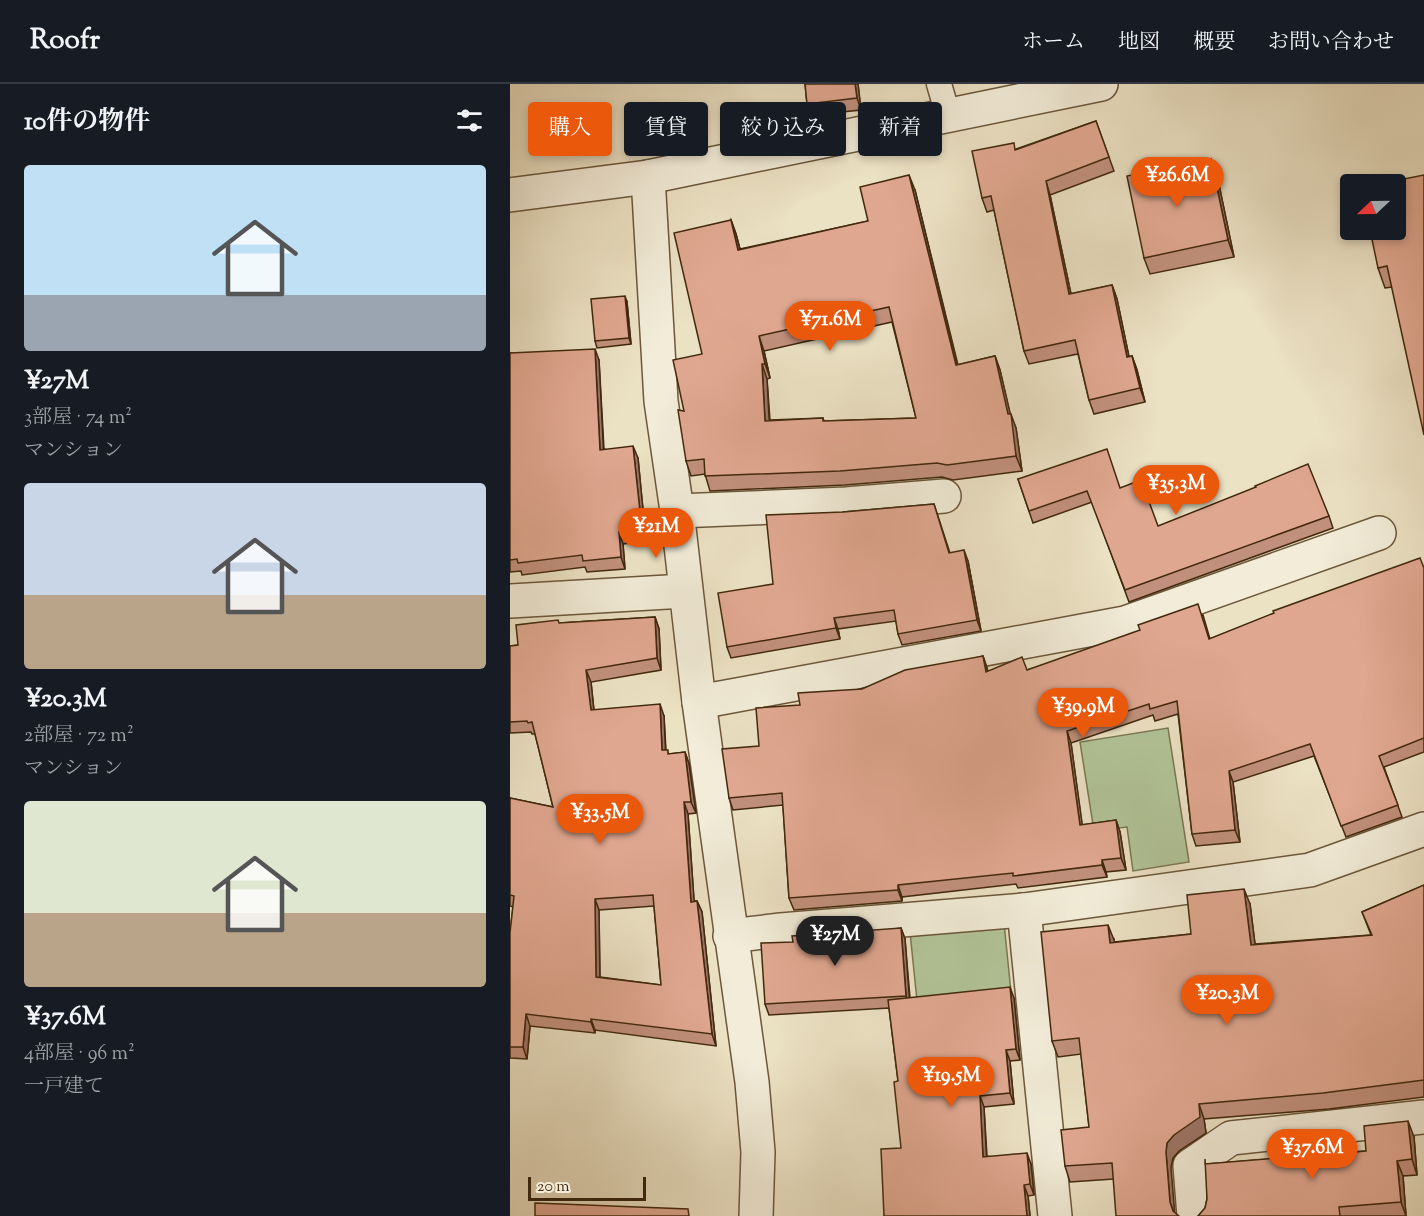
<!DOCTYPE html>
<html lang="ja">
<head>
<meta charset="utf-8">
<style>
  :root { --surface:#171b24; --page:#20242c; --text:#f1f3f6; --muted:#9ea1a6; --line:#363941; --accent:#ea580c }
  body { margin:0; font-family:"Sorts Mill Goudy","Noto Serif JP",serif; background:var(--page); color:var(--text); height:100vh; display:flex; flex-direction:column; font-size:22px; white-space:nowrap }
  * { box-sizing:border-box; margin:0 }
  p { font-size:20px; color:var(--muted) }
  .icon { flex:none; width:33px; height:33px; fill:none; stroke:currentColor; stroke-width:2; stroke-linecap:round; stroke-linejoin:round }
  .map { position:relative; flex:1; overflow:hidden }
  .details { display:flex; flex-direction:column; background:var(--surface); width:510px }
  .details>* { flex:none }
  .banner { position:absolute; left:18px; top:18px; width:570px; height:54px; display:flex; gap:12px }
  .needle { width:39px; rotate:248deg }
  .buttons { position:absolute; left:830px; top:90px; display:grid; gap:12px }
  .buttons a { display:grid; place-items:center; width:66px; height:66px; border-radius:6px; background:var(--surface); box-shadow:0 3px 9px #0003; font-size:30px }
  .scale { position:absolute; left:18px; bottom:15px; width:118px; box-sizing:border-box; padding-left:6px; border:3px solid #42290d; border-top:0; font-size:16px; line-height:21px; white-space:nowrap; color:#42290d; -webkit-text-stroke:4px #f2ecd8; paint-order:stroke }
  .price { position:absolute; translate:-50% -51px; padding:0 14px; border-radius:21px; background:var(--accent); color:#fff; font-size:20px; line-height:39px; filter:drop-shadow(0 2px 3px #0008) }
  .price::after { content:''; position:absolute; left:50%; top:36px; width:18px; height:14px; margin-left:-9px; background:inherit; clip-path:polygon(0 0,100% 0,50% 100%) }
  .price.selected { background:#222; color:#fff }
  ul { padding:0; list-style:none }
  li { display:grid; align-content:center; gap:12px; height:318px; padding:0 24px }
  li span { display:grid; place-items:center; height:186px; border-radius:6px; color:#555 }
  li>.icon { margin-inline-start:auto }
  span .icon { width:108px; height:108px; fill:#fffc; stroke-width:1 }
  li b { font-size:26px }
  h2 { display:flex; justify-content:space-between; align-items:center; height:72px; padding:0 24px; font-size:26px }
  .chip { padding:0 21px; border-radius:6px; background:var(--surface); box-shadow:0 3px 9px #0003; font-size:21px; line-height:54px }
  .chip.selected { background:var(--accent); color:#fff }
  header { display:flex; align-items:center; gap:36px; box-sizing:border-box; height:84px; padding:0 30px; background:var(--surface); border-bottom:2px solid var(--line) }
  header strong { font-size:28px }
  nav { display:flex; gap:33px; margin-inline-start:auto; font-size:21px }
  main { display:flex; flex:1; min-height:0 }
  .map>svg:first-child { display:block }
  .green { fill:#b1c498; stroke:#7a7652; stroke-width:1.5 }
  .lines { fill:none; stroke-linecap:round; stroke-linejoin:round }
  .service-casing { stroke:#6c573a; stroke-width:27 }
  .minor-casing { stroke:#6c573a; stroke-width:36 }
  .tertiary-casing { stroke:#6c573a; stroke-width:36 }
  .service { stroke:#f2ecd8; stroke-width:24 }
  .minor { stroke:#f2ecd8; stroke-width:33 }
  .tertiary { stroke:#f2ecd8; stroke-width:33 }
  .wall { fill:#c1907c; stroke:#42290d; stroke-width:1.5; fill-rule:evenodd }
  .shaded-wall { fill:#9d7565; stroke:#42290d; stroke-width:1.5 }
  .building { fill:#e0a790; stroke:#42290d; stroke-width:1.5; fill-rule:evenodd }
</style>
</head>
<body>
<header>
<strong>Roofr</strong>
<nav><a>ホーム</a><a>地図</a><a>概要</a><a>お問い合わせ</a></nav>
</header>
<main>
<section class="details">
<h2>10件の物件<svg class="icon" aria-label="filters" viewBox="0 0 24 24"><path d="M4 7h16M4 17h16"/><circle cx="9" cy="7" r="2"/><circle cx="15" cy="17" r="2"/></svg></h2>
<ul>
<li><span style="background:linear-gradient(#bfe0f5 70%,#9aa5b1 0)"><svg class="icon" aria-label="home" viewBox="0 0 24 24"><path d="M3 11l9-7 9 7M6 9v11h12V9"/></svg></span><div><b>¥27M</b><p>3部屋 · 74 m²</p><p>マンション</p></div></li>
<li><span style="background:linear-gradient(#c9d6e8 60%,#b9a48a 0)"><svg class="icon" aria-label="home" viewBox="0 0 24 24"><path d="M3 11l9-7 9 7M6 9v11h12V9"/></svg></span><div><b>¥20.3M</b><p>2部屋 · 72 m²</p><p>マンション</p></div></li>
<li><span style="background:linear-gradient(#dfe7d0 60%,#b9a48a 0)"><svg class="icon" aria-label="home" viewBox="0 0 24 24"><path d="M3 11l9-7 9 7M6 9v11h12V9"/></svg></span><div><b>¥37.6M</b><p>4部屋 · 96 m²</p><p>一戸建て</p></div></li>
</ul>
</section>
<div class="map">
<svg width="914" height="1132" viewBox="0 0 914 1132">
  <rect width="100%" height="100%" fill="#ebe1c3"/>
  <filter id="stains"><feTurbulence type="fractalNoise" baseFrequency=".00333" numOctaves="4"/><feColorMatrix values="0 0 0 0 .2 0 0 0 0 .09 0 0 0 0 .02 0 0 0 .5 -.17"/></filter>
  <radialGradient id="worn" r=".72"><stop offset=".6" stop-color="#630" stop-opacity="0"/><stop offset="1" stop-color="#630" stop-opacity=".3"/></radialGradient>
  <!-- green -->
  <g class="green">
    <polygon points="658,644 679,778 623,787 617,743 584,747 570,658"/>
    <polygon points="494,839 501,908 407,917 400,848"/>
  </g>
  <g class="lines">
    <!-- service casing -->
    <g class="service-casing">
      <polyline id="service" points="429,0 438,31"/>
    </g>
    <!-- minor casing -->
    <g class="minor-casing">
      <g id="minor">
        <polyline points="138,93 151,317 167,427 189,618 242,998 248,1068 246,1132"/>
        <polyline points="167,427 336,420 434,412"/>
        <polyline points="0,517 175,507"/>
        <polyline points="189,618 615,539 869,449"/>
        <polyline points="514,826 545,1132"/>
        <polyline points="220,852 271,846 514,826 800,786 914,745"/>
        <polyline points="684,1132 680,1082 721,1054 914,1033"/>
      </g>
    </g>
    <!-- tertiary casing -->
    <g class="tertiary-casing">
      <polyline id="tertiary" points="0,111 138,93 591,0"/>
    </g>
    <!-- service -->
    <use href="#service" class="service"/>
    <!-- minor -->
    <use href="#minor" class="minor"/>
    <!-- tertiary -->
    <use href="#tertiary" class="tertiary"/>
  </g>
  <!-- wall -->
  <g class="wall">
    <polygon points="295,0 348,0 351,26 302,31 297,20"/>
    <polygon points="586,37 604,87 540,111 561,210 602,201 607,215 619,273 622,272 627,286 635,318 584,330 579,316 568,270 519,280 514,267 484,126 477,128 472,114 506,65"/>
    <polygon points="701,75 707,91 724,173 640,190 634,174"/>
    <path d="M405 106 448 281 485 272 490 286 500 330 506 344 512 387 443 396 432 393 335 401 200 407 195 390 181 392 176 377 174 327 192 270 221 136 226 150 230 165 358 137ZM382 238 406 334 314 337 313 334 260 336 257 295 260 294 254 267Z"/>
    <polygon points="885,146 882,203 875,204 868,184"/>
    <polygon points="117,218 121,260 87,264 85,257"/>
    <polygon points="0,269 89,276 94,365 128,374 136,457 113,460 115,485 77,488 75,483 12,491 11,487 0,488"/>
    <polygon points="508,395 611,404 648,442 819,432 823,444 619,518 582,418 523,439"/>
    <polygon points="424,420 440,469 458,477 471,547 392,561 388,550 386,537 328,545 330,555 221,574 217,563 263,500 333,428"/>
    <polygon points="914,484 914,668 874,683 892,733 836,753 804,672 723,698 730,758 686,762 682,750 668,630 645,637 643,631 561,659 572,741 606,736 610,748 616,786 596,788 597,793 508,804 506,800 392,813 392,817 284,826 279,814 273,721 223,726 219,714 249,662 290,621 473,572 478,587 517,586 693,531 700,555"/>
    <path d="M145 533 149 545 151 586 81 598 84 626 154 632 156 666 159 670 175 668 179 680 186 729 178 730 184 817H187L192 828 206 962 85 946V949L20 942 17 975 0 974V849L3 823 0 822V714L43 723 25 650H22L21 648 0 649V562L8 561 49 539ZM144 822 151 901 90 893 89 826Z"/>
    <polygon points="914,801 914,1013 819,1025 694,1035 696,1049 669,1067 663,1074 661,1083 604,1095 560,1098 555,1082 579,1043 571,970 548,973 542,957 604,856 604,858 681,850 740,820 745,860 861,851 852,828"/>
    <polygon points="391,844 395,855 400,914 504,914 510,976 500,977 504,1020 474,1023 477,1072 521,1080 524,1111 518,1112 520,1132 374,1132 391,1064 388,997 379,924 259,931 255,920 283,858"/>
    <polygon points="904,1053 907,1091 893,1092 896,1132 688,1132 689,1131 695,1124 697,1115 697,1080 856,1067"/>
  </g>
  <!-- shaded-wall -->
  <g class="shaded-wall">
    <polygon points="345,0 348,0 351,26 347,14"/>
    <polygon points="701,75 707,91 724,173 718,156"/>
    <polygon points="399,91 405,106 451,296 446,281"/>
    <polygon points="536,97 540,111 564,224 559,210"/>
    <polygon points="221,136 226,150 234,180 228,166"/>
    <polygon points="602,201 607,215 622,287 617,273"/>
    <polygon points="115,212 117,218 121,260 119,254"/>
    <polygon points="249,252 254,267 260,294 255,280"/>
    <polygon points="85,265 89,276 94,377 90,366"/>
    <polygon points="485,272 490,286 502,337 501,330 506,344 512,387 506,372"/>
    <polygon points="622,272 627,286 635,318 630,304"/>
    <polygon points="252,280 257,295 260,351 255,337"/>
    <polygon points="123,362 128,374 136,457 132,446"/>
    <polygon points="109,448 113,460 115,485 111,473"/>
    <polygon points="454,466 458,477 471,547 467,536"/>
    <polygon points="145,533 149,545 151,586 147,574"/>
    <polygon points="324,534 328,545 330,555 326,544"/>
    <polygon points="473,572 477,584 480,600 476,588"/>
    <polygon points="76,586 81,598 85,637 81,626"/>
    <polygon points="150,620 154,632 156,678 152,666"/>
    <polygon points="557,647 561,659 574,753 570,741"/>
    <polygon points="175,668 179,680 186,729 181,718"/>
    <polygon points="719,687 723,698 730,758 725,746"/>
    <polygon points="174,718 178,730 185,829 181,818"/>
    <polygon points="606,736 610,748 616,786 611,774"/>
    <polygon points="592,776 596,788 597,793 592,781"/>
    <polygon points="388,801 392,813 392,817 388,806"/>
    <polygon points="734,805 740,820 747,876 741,861"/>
    <polygon points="85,815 89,826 90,904 86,893"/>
    <polygon points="187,817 192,828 206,962 202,950"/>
    <polygon points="598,841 604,856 606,874 600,859"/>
    <polygon points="391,844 395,855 400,923 396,912"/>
    <polygon points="500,903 504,914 510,976 506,965"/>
    <polygon points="16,930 20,942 17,975 13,963"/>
    <polygon points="81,935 85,946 85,949 81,938"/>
    <polygon points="496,966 500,977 504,1020 500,1009"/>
    <polygon points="470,1012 474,1023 477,1084 473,1073"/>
    <polygon points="689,1020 694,1035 696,1049 669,1067 663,1074 661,1083 665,1132 660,1118 656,1068 657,1059"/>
    <polygon points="898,1037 904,1053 907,1091 902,1075"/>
    <polygon points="517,1069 521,1080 524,1111 520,1100"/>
    <polygon points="887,1077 893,1092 896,1132 891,1118"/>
    <polygon points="514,1101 518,1112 520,1132 517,1132"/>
  </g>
  <!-- building -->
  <g class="building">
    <polygon points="295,0 345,0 347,14 297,20"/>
    <polygon points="586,37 599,73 536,97 559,210 602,201 617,273 622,272 630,304 579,316 565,256 514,267 481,112 472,114 462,67 504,59 505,66"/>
    <polygon points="701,75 718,156 634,174 617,92"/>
    <path d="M399 91 446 281 485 272 498 330H501L506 372 437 381 427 379 330 387 195 392 194 375 176 377 168 326 174 327 163 276 192 270 164 149 221 136 228 166 358 137 350 103ZM379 223 406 334 313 337V334L255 337 252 280H255L249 252Z"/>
    <polygon points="914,91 914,351 877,182 868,184 860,146 885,146 885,100 869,100"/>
    <polygon points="115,212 119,254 85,257 81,215"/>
    <polygon points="85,265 90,366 123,362 132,446 109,448 111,473 73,477 72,471 8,479 7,475 0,476 0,269"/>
    <polygon points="597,365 610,404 631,396 648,442 746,403 745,402 798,380 819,432 615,506 577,407 519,427 508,395"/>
    <polygon points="424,420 439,469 454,466 467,536 388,550 384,526 324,534 326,544 217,563 208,509 263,500 256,431 333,428"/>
    <polygon points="910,474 914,484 914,654 869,672 888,721 831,742 800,660 719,687 725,746 682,750 667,617 640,625 639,620 557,647 570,741 606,736 611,774 592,776 592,781 503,792 503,789 388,801 388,806 279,814 272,709 219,714 212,665 249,662 246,624 290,621 288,609 352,605 395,586 473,572 476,588 512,573 517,586 630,546 628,541 688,520 699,555 764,529 763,527"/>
    <path d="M145 533 147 574 76 586 81 626 150 620 152 666H158V670L175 668 181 718H174L181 818 187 817 202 950 81 935V938L16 930 13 963H0V849L4 812 0 811V714L43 723 22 638 18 639 17 637 0 638V562L8 561 6 541 48 536 49 539ZM143 811 151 901 86 893 85 815Z"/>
    <polygon points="914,801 914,996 813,1009 689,1020 690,1033 664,1051 657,1059 656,1068 660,1118 663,1127 669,1132 606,1132 602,1079 555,1082 551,1046 579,1043 569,954 542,957 531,848 598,841 600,859 681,850 677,811 734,805 741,861 862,851 852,828"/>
    <polygon points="391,844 396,912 255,920 251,859 283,858 282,852"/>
    <polygon points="500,903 506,965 496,966 500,1009 470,1012 473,1073 517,1069 520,1100 514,1101 517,1132 374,1132 371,1065 391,1064 384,998 388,997 378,916"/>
    <polygon points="898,1037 902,1075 887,1077 891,1118 829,1123 830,1132 688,1132 689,1131 695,1124 697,1115 695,1075 695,1080 856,1067 854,1042"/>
    <polygon points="25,1119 178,1125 179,1132 25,1132"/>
  </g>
  <rect width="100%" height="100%" filter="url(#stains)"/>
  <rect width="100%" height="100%" fill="url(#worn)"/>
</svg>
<div class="buttons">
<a><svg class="needle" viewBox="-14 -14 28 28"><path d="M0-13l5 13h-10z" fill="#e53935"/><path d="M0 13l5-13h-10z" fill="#9ea1a6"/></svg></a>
</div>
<div class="scale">20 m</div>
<b class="price" style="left:667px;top:124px">¥26.6M</b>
<b class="price" style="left:320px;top:268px">¥71.6M</b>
<b class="price" style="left:666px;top:432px">¥35.3M</b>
<b class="price" style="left:146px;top:475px">¥21M</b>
<b class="price" style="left:573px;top:655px">¥39.9M</b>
<b class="price" style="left:90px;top:761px">¥33.5M</b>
<b class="price selected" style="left:325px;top:883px">¥27M</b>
<b class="price" style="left:717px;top:942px">¥20.3M</b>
<b class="price" style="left:441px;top:1024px">¥19.5M</b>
<b class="price" style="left:802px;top:1096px">¥37.6M</b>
<div class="banner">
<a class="chip selected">購入</a>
<a class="chip">賃貸</a>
<a class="chip">絞り込み</a>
<a class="chip">新着</a>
</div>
</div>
</main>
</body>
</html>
